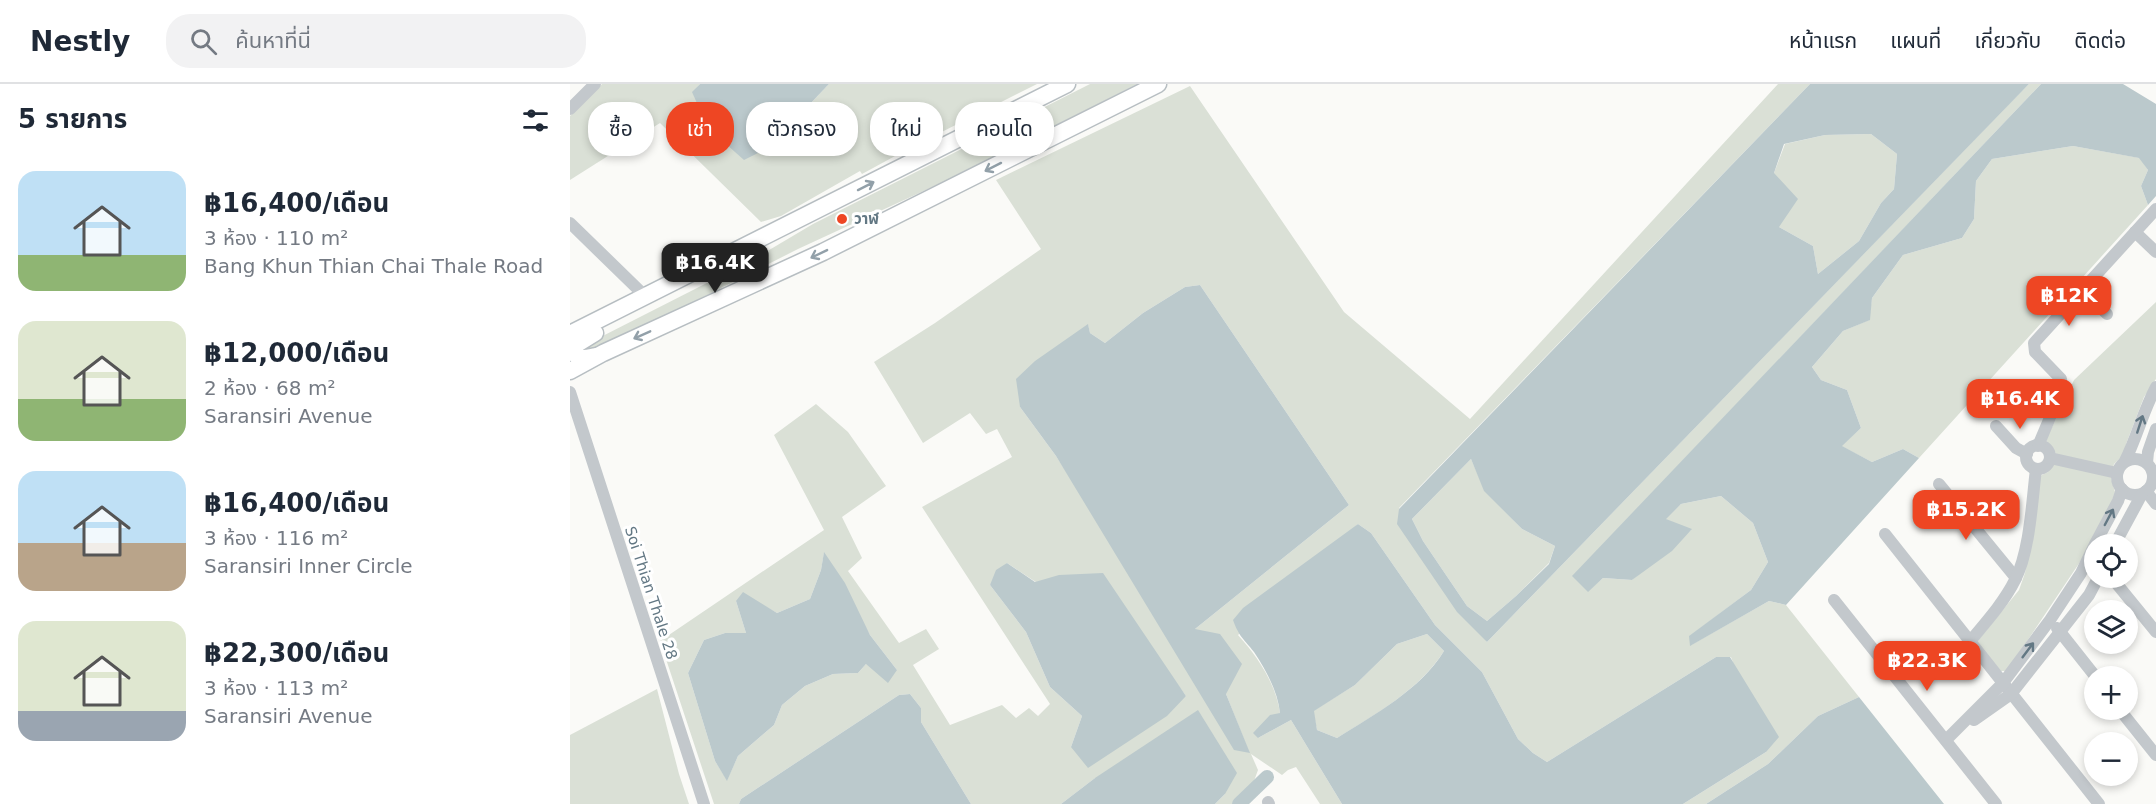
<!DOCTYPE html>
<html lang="th">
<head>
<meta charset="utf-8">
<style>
  :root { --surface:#fff; --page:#f2f2f3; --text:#1f2937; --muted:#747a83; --line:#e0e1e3; --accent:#ee4623 }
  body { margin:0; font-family:"DejaVu Sans","Noto Sans Thai",sans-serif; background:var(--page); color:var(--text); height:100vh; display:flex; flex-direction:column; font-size:22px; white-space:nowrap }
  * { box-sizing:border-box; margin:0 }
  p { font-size:20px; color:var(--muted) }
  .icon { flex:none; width:33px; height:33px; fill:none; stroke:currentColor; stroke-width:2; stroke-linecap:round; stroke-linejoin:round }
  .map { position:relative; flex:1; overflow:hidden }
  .side { display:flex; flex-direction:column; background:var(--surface); width:570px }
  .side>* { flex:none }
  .top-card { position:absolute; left:18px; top:18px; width:570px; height:54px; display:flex; gap:12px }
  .fabs { position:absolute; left:1514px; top:450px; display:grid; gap:12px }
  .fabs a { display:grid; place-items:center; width:54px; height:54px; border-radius:50%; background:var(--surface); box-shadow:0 3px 9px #0003; font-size:30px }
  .price { position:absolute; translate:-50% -51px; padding:0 14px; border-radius:12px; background:var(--accent); color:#fff; font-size:20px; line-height:39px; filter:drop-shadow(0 2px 3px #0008) }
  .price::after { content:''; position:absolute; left:50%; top:36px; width:18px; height:14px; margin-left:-9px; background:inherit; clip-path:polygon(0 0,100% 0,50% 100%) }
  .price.active { background:#222; color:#fff }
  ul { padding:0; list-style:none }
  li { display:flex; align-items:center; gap:18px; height:150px; padding:0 18px }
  li span { display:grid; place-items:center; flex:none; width:168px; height:120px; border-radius:18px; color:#555 }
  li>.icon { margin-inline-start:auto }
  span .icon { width:72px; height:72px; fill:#fffc; stroke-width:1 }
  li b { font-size:26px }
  h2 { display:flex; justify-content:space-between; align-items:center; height:72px; padding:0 18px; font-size:26px }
  .tag { padding:0 21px; border-radius:24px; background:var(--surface); box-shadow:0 3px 9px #0003; font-size:21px; line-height:54px }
  .tag.active { background:var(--accent); color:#fff }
  header { display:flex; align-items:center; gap:36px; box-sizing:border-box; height:84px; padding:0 30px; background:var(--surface); border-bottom:2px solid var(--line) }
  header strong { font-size:28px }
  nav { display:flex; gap:33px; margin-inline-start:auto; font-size:21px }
  .search { width:420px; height:54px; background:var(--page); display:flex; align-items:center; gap:15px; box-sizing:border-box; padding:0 21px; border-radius:24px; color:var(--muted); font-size:22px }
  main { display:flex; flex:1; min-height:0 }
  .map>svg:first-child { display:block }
  .green { fill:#dae0d6; fill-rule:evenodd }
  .water { fill:#bbc9cc; fill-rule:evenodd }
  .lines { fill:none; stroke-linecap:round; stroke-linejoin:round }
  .canal { stroke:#bbc9cc; stroke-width:14 }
  .secondary-casing { stroke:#b7bec2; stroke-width:19 }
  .minor { stroke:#c3c8cc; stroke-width:12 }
  .secondary { stroke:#fff; stroke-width:16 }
  .oneway { stroke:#92a0a9 }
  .oneway2 { stroke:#637884 }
  .poi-dot { fill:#ee4623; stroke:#fff; stroke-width:2 }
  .labels { text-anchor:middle; stroke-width:6; stroke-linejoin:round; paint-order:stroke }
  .poi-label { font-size:15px; font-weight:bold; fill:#637884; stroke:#fff; text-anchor:start }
  .street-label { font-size:15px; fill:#637884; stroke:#fff }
</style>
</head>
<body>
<header>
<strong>Nestly</strong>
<div class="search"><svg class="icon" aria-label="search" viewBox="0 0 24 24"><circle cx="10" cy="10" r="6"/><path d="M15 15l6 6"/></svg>ค้นหาที่นี่</div>
<nav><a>หน้าแรก</a><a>แผนที่</a><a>เกี่ยวกับ</a><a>ติดต่อ</a></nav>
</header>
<main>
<section class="side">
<h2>5 รายการ<svg class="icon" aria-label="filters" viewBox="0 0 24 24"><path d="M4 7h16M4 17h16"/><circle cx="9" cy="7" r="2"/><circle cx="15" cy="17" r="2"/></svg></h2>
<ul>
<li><span style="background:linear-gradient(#bfe0f5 70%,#8fb573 0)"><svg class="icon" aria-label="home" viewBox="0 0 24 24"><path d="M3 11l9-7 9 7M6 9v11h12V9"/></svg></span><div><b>฿16,400/เดือน</b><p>3 ห้อง · 110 m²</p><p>Bang Khun Thian Chai Thale Road</p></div></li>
<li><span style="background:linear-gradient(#dfe7d0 65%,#8fb573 0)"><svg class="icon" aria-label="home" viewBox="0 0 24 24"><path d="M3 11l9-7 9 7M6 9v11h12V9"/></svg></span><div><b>฿12,000/เดือน</b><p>2 ห้อง · 68 m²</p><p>Saransiri Avenue</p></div></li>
<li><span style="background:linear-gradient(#bfe0f5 60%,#b9a48a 0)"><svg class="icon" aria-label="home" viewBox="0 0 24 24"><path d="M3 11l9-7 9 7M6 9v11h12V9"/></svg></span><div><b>฿16,400/เดือน</b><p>3 ห้อง · 116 m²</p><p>Saransiri Inner Circle</p></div></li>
<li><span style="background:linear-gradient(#dfe7d0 75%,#9aa5b1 0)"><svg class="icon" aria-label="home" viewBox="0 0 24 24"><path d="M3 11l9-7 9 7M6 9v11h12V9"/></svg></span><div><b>฿22,300/เดือน</b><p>3 ห้อง · 113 m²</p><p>Saransiri Avenue</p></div></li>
</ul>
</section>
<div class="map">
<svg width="1586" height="720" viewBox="0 0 1586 720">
  <rect width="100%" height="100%" fill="#fafaf7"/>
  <!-- green -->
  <g class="green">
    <polygon points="32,0 130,0 123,8 198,64 259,0 467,0 338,65 292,90 290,87 211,132 191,138 90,39 0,96 0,32"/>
    <polygon points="520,0 567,0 386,92 228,165 70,245 14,269 13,262 184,175 243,140"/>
    <path d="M1208 0H1240L829 424 917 558 1445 14 1459 0H1471L1003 492 1018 507 1033 494 1062 496 1121 446 1095 435 1111 420 1151 412 1183 439 1198 478 1181 506 1120 552 1121 561 1199 517 1216 521 1289 613 1248 632 1198 680 1136 720H1113L1196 668 1161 573H1146L977 678 963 669 948 655 912 588 865 541 801 449 788 440 668 551C688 573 706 600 710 629L688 654 721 636 772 720H750L726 683 718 686 712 691 681 670 688 686 684 697 662 720H645L655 710 525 694 491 720H401L351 638V624L340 610 329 611 171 715 169 720H144L90 557 254 446 204 351 246 320 278 348 316 402 272 433 292 474 278 487 329 559 356 545 369 565 343 581 380 641 432 621 446 634 459 624 468 632 480 620 352 423 442 373 427 345 416 350 400 329 353 359 304 278 365 239 471 165 426 96 620 2 774 228 900 335ZM630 201 779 421 625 545 656 610 679 668 486 372 450 323 518 241 520 249 535 259 573 229 615 203ZM254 469 300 551 327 586 296 580 288 589 263 590 235 602 212 621 204 641 168 672 157 696 145 677 118 589 134 556 155 549H176L166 517H185L207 529 240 515 251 486ZM437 479 594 582 616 612 501 663 512 632 480 603 456 548 420 501Z"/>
    <polygon points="1301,50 1327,70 1324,105 1311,119 1289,157 1248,190 1243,162 1209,143 1204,89 1215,60 1255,51"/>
    <polygon points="1503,62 1570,74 1578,86 1571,102 1578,121 1349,374 1333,365 1302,378 1271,362 1291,344 1277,306 1251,296 1242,283 1273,247 1299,236 1302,214 1333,171 1392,154 1404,135 1406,97 1422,75"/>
    <polygon points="1586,218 1586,295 1574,313 1556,360 1555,370 1544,380 1541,394 1545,408 1538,429 1520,463 1437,587 1431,587 1406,559 1449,506 1455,489 1470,392 1478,388 1487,371 1476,356 1504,296"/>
    <polygon points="901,375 915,407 952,445 985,462 979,479 946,512 917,537 897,522 853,457 842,435"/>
    <path d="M857 550 874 567C849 606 806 630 767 654L747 646 743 627 785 601 827 560Z"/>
    <polygon points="87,605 109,690 119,720 0,720 0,651"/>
  </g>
  <!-- water -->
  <g class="water">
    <polygon points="130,0 259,0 198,64 174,76 138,44 122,8"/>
    <path d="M1240 0H1459L917 558 887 528 827 440 829 425ZM1301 50 1327 70 1324 105 1311 119 1289 157 1248 190 1243 162 1209 143 1228 115 1204 89 1214 60 1255 51ZM901 375 914 407 952 445 985 462 979 480 946 512 917 537 897 522 853 457 842 435Z"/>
    <polygon points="1471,0 1553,0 1586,20 1586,112 1578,121 1571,102 1578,86 1569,74 1503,62 1422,75 1406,97 1404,135 1392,154 1333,171 1302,214 1300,236 1273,247 1242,283 1251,296 1277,306 1291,344 1272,362 1302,378 1333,365 1349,374 1216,521 1199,517 1120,562 1119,552 1181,506 1198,478 1183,439 1151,412 1111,420 1096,435 1122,445 1102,467 1062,496 1033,494 1018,508 1002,492"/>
    <polygon points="630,201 779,421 625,545 650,550 672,580 656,610 680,669 664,666 486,372 450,323 446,295 465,277 518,240 520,249 535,259 573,229 615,203"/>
    <path d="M788 440 801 449 865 541 912 588 948 655 963 669 977 678 1146 573H1160L1209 653 1196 668 1113 720H772L721 636 688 654 683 649 700 631 710 629C708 608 696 586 684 568 674 555 669 553 663 536L673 524ZM857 550 874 567C850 606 805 630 767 654L747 646 744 627 785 601 827 560Z"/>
    <polygon points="254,468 275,499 300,551 327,586 318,599 296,580 288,589 263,590 235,602 212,621 204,641 168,672 157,697 145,677 118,589 134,556 155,549 176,549 166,517 173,508 207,529 240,515 251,486"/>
    <polygon points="437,479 465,498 489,491 533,489 616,612 597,632 518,684 501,663 512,632 480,603 456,548 420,501 426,486"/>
    <polygon points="340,610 351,624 351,638 401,720 169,720 171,715 329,611"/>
    <polygon points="1289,613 1374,720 1136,720 1198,680 1248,632"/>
    <polygon points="628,626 667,689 655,710 645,720 491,720 525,694"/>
  </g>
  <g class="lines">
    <!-- canal -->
    <polyline class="canal" points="669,720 697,693"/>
    <!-- secondary casing -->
    <g class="secondary-casing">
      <g id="secondary">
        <path d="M25 249 4 262 3 268C10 277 16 274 26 272"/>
        <polyline points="0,250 497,0"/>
        <polyline points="0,287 33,269 253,168 588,0"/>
      </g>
    </g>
    <!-- minor -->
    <g class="minor">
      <polyline points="0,25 25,0"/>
      <polyline points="0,139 76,213"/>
      <polyline points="1565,148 1586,168"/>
      <polyline points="1512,206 1537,230"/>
      <polyline points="0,308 134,720"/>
      <polyline points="1426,342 1446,364 1457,370"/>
      <circle cx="1468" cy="373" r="12"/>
      <polyline points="1468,362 1492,305 1491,295 1465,268 1464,259 1586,125"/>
      <polyline points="1480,374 1547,389"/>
      <circle cx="1565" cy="393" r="18"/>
      <path d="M1555 377C1567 353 1573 327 1586 303"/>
      <polyline points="1577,379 1578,368 1586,345"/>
      <polyline points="1369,400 1446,494"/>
      <polyline points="1576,407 1586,420"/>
      <polyline points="1315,450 1529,720"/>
      <polyline points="1525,460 1548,417 1552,405"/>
      <polyline points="1545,460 1572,410"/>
      <polyline points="1542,494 1586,548"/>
      <polyline points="1264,516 1426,720"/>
      <polyline points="1487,544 1525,592"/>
      <path d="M1401 556C1417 537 1434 518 1445 496 1460 467 1462 417 1466 385"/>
      <polyline points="1550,626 1586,671"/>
      <polyline points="1404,636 1441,610 1519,511 1528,494"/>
      <polyline points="1376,656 1433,599 1480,536 1511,489 1524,462"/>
      <polyline points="698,718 699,720"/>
    </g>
    <!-- secondary -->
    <use href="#secondary" class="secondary"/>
  </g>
  <!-- one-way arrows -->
  <defs><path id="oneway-shaft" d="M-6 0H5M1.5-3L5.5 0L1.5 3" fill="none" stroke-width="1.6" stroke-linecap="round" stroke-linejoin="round" transform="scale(1.5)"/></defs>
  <g class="oneway">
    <use href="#oneway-shaft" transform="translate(423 83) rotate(153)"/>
    <use href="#oneway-shaft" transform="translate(296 102) rotate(-27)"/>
    <use href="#oneway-shaft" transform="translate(249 170) rotate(154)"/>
    <use href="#oneway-shaft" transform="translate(72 251) rotate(156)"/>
  </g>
  <g class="oneway2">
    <use href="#oneway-shaft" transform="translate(1570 340) rotate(-72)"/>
    <use href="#oneway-shaft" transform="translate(1539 433) rotate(-62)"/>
    <use href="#oneway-shaft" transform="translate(1458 566) rotate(-53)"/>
  </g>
  <!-- markers -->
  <circle class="poi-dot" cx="272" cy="135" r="6"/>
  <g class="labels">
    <!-- poi labels -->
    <g class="poi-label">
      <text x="284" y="140">วาฬ</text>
    </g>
    <!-- street labels -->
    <g class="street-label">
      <text transform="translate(81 509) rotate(72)" y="5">Soi Thian Thale 28</text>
    </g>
  </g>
</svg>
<div class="fabs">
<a><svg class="icon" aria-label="locate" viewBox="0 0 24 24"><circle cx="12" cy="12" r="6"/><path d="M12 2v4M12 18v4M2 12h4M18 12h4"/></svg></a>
<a><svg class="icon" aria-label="layers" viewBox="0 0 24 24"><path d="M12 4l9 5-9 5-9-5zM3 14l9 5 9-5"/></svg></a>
<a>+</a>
<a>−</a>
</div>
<b class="price active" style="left:145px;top:210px">฿16.4K</b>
<b class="price" style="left:1499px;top:243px">฿12K</b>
<b class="price" style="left:1450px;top:346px">฿16.4K</b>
<b class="price" style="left:1396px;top:457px">฿15.2K</b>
<b class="price" style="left:1357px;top:608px">฿22.3K</b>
<div class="top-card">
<a class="tag">ซื้อ</a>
<a class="tag active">เช่า</a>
<a class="tag">ตัวกรอง</a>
<a class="tag">ใหม่</a>
<a class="tag">คอนโด</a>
</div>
</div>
</main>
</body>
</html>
